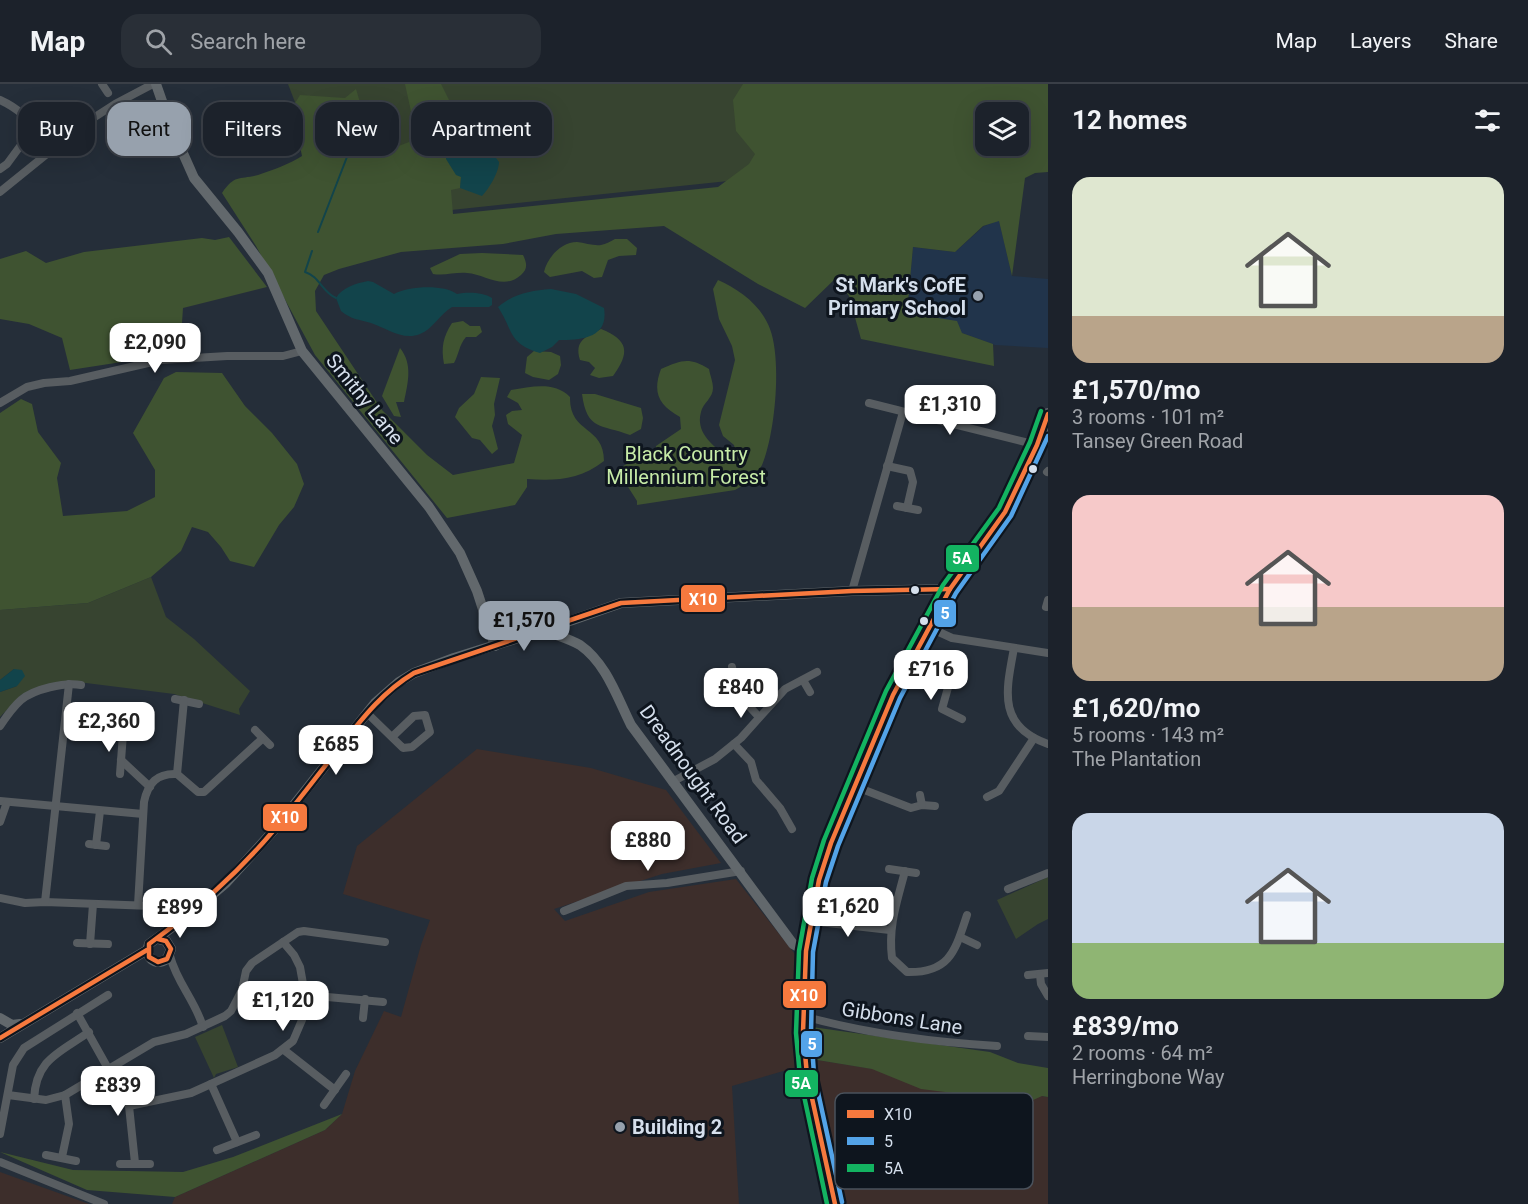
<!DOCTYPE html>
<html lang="en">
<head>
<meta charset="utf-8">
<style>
  :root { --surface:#1c222b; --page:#292f37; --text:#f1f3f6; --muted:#a0a4a9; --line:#3a3f47; --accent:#97a1ad }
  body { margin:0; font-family:Roboto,sans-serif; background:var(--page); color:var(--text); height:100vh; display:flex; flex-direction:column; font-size:22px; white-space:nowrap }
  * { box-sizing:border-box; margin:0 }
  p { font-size:20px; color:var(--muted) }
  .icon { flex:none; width:33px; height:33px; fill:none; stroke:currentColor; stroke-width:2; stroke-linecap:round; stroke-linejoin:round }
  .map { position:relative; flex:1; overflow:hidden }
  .details { display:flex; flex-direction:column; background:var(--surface); width:480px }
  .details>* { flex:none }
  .banner { position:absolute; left:18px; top:18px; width:570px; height:54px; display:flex; gap:12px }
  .fabs { position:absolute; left:975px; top:18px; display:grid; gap:12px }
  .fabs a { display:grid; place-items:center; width:54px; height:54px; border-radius:12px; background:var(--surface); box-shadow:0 6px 24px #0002,0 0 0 2px var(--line); font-size:30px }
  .price { position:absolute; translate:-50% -51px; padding:0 14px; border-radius:12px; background:#fff; color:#222; font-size:20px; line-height:39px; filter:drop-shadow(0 2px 3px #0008) }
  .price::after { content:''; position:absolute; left:50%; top:36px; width:18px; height:14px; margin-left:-9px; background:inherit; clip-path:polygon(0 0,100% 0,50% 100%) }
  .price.current { background:var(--accent); color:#111 }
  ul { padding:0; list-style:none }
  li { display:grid; align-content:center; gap:12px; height:318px; padding:0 24px }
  li span { display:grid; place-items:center; height:186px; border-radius:18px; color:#555 }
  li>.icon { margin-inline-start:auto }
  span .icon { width:108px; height:108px; fill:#fffc; stroke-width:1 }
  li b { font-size:26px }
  h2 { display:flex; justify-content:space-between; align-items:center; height:72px; padding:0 24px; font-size:26px }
  .tag { padding:0 21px; border-radius:18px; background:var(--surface); box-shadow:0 6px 24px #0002,0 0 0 2px var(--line); font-size:21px; line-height:54px }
  .tag.current { background:var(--accent); color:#111 }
  header { display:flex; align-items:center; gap:36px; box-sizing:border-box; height:84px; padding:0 30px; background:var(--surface); border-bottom:2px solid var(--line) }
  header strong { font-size:28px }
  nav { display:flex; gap:33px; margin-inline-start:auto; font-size:21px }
  .search { width:420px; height:54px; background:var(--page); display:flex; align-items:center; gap:15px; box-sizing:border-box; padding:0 21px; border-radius:18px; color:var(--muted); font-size:22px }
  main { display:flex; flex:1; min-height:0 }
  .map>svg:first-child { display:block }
  .industrial { fill:#3d2e2b }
  .built { fill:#21344b }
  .green { fill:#374430 }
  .forest { fill:#3f5331; fill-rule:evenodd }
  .water { fill:#12444b }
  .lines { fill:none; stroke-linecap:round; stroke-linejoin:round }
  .stream { stroke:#12444b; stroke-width:2 }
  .street { stroke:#585d61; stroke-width:8 }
  .secondary { stroke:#62686c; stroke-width:10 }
  .primary { stroke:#60656b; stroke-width:12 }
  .bus-1-casing { stroke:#0e151e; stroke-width:9 }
  .bus-2-casing { stroke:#0e151e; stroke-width:9 }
  .bus-3-casing { stroke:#0e151e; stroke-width:9 }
  .bus-1 { stroke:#f6793e; stroke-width:4.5 }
  .bus-2 { stroke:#53a3e8; stroke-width:4.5 }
  .bus-3 { stroke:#13b361; stroke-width:4.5 }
  .poi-dot { fill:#97a1ad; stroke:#0e151e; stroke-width:2 }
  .bus-dot { fill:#d5dfec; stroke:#0e151e; stroke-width:2 }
  .labels { text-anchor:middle; stroke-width:6; stroke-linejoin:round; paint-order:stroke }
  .poi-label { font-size:20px; font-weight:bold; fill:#d5dfec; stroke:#0e151e; text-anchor:end }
  .street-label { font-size:20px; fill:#d5dfec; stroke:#0e151e }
  .park-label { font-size:20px; fill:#c6eba7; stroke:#0e151e }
  .key { fill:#0e151e; stroke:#4a525c; stroke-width:1.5 }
  .key-label { font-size:16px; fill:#d5dfec }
  .line-badge { stroke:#0e151e; stroke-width:2 }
  .badge-label { font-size:16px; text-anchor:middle; font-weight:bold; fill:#fff }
</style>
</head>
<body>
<header>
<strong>Map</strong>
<div class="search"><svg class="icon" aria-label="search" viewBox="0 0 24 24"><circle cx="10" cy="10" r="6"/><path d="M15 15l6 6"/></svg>Search here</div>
<nav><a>Map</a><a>Layers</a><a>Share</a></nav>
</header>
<main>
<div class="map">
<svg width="1048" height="1120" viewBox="0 0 1048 1120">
  <rect width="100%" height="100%" fill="#252e39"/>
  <!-- industrial -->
  <g class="industrial">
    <polygon points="477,665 591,684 666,706 721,779 662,790 554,825 565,837 649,808 736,795 798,874 797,983 732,1002 739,1120 172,1120 175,1113 325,1046 342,1030 355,987 384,927 401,933 421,861 430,836 343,810 357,762"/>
    <polygon points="811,975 1048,1013 1048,1120 847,1120 830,1075 816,1009"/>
    <polygon points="0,1088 89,1120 0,1120"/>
  </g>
  <!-- built -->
  <polygon class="built" points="999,136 1012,192 1048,195 1048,264 995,261 907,229 913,163 955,168 984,142"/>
  <!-- green -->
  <g class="green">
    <polygon points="288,0 895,0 899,79 404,131 340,135"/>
    <polygon points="151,493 166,533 194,555 250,607 239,625 240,631 174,610 86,599 63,598 36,604 21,611 0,633 0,608 17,602 14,585 0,596 0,526 88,519"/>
    <polygon points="1048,793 1048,835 1038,840 1016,855 997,816"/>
    <polygon points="222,941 238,983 216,990 214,994 195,953"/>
  </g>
  <!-- forest -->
  <g class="forest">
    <path d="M405 0H441L449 16 489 31 492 38 486 47 475 44 464 54 454 86 461 93 460 104 451 106 453 130 718 103 749 80 755 70 736 47 733 16 743 0H1048V88L1035 89 1025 94 1012 192 999 137 983 142 955 168 913 163 907 229 957 237 962 249 993 260 994 282 861 255 849 212 836 194 805 224 758 200 664 142 556 150 503 160 401 168 339 185 324 191 315 207 316 227 382 326 427 371 453 391 514 379 522 351 508 340 506 331 512 327 522 326 518 319 507 313 511 306C532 303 554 297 570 313 569 350 604 341 604 377 580 396 555 397 527 395V403L515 421 447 434 315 271 256 162 222 109C235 90 239 96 258 91 273 86 289 80 302 72L292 24 300 11 345 14 356 5 371 55 396 63 409 58 412 32ZM986 28H1018V62H986Z"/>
    <polygon points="229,153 267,203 183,224 180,269 70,286 62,254 29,240 0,235 0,175 26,167 46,179 84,168 202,154 215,156"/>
    <path d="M615 155H627L637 164 636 171 619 172 608 176 602 193 594 194 582 187 550 193 544 188C547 174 561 158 577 158 585 159 594 162 601 161 606 160 611 157 615 155Z"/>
    <path d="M482 169 523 171C527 179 528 185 521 191 503 207 485 190 467 189 455 188 445 192 433 190L430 184 460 170Z"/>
    <path d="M718 196C739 205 762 222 770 245 782 277 775 350 762 381 756 393 746 400 735 406L637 421V417L623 395V382L634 376 648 378 654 374 656 362 681 345 680 333C659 321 652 309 661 285 682 276 689 273 709 285 710 291 713 298 713 304 713 314 703 319 701 328 695 349 714 363 728 373L736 370 734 361 723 352 719 341 735 276 732 262 719 235 713 205Z"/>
    <path d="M463 237 470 242H480L482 248 476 253H466C459 261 459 270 454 279L444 280C441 263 443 253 452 239Z"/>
    <path d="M601 245C629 256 630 269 613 292L599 294 590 291 595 284 589 278 580 276C574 256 586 253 601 245Z"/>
    <path d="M400 264C413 280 408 299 404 318H396L401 333 394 332 382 312Z"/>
    <polygon points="534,267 551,268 560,272 561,281 558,290 549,296 533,293 525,289 527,273"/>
    <polygon points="176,288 222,289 245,322 272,349 297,380 304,400 294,423 279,441 254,483 230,477 221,463 208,448 192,443 181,467 151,493 88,519 0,526 0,329 21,315 32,320 38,348 61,379 57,394 63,432 127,427 155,413 155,386 133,349 164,294"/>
    <polygon points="481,293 500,294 494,320 495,331 492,342 498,365 492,370 480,356 472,354 455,333 459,324 474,310"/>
    <path d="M582 310H595L641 324 643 334 641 345 630 351C601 340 587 347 582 310Z"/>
    <polygon points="812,943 990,968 1018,979 1048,984 1048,1013 1042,1012 1031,1017 975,1023 953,1009 921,1005 872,985 811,975"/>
    <polygon points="342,1030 325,1046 175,1113 87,1106 0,1068 73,1086 183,1088 233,1073"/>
  </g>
  <!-- water -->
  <g class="water">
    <path d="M475 44 486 47 491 67 499 78C499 88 489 105 482 112L460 104 461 93 456 91 446 75 448 58 464 54Z"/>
    <path d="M368 197 373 198 394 210C408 202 444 200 457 210 467 208 483 208 492 214V221L489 223H452C440 230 433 245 420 250 403 257 386 244 371 239 358 235 352 236 341 227L336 214C341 204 357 199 368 197Z"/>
    <path d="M551 205 576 210 604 224C609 254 581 256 559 256L552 263 540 269C508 259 514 248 498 223 515 209 530 207 551 205Z"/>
    <polygon points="14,585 22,586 25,592 17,602 0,608 0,596"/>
  </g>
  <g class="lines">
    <!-- stream -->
    <g class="stream">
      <polyline points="318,148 357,47"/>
      <path d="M312 167 305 188C319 192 323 209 336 214"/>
    </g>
    <!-- street -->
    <g class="street">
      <polyline points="102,0 108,9"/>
      <path d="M0 16C13 22 28 32 32 46L7 80 0 85"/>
      <polyline points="0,108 84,40 115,20 153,0"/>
      <polyline points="0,319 27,303 44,299 70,297 161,276 227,272 283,272 302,267"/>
      <polyline points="869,319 1037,361"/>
      <polyline points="887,382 910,387 913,398 907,424"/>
      <polyline points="1047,388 1048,387"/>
      <polyline points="897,422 918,426"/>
      <polyline points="852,507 903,328"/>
      <polyline points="1046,523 1048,516"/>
      <polyline points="928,543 952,554 1048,569"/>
      <path d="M1014 564C1006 607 997 642 1048 660"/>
      <polyline points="908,582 949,600 942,625 962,635"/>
      <polyline points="732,583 738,610 759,633"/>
      <polyline points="803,596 810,608"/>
      <polyline points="175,615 199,620"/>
      <polyline points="367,629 403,664 412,663 430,648 425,631 414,632 392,653"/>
      <path d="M0 642C6 633 13 623 21 616 34 605 65 598 81 601"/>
      <polyline points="255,646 270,661"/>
      <polyline points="734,660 751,678 756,696 780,724 792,745"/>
      <polyline points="121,676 150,703"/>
      <polyline points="120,690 123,650"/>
      <polyline points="177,690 184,616"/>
      <polyline points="672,698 715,675 741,654 785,605 817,588"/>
      <polyline points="854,702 911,724 922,721 935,722"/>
      <polyline points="920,711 922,721"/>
      <polyline points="987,713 999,707 1034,654"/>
      <polyline points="0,717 143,730"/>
      <polyline points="0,738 7,718"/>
      <polyline points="89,760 106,762"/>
      <polyline points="96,761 100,727"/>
      <polyline points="889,785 916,789"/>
      <path d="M905 787C897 818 888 842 892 874L907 888C950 889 955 867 967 831"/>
      <polyline points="1008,805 1048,789"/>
      <polyline points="0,814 25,819 45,818 152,822"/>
      <polyline points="45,818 69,600"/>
      <path d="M138 821 144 718C148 699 157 689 177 690L198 708H204L262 655"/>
      <polyline points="564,827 626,802 667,799 741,787"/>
      <polyline points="810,837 890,846"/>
      <polyline points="960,853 977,861"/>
      <polyline points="77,859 108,860"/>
      <polyline points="90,860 93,820"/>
      <path d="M170 872C177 899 195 916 203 943"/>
      <polyline points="1028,891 1048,889"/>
      <polyline points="1040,891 1041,900 1048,912"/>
      <polyline points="305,911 383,918"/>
      <polyline points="77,929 129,1022 135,1079"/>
      <path d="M803 932C867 950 930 958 997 962"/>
      <polyline points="363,934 365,915"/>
      <polyline points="1028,952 1048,953"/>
      <polyline points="284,966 335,1006"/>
      <polyline points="211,1000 237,1058"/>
      <polyline points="8,1011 46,1016 65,1011 154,958 186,950 225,932 231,927 242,906 246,887 252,879 298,848 304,847 385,858"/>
      <path d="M34 1015C36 975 59 969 89 948"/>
      <polyline points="324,1021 346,990"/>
      <polyline points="129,1022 191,1009 275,971 293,957 302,936 305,911 300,883 294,871 283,858"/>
      <polyline points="0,1050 13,981 24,964 108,911"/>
      <polyline points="217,1066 256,1051"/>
      <polyline points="46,1071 76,1077"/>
      <polyline points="62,1073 69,1040 65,1011"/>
      <polyline points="0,1078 104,1120"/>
      <polyline points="120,1080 150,1080"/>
    </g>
    <!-- secondary -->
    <g class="secondary">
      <polyline points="156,0 170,40 194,94 238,148 268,189 302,267 429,423 460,469 477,507 495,562"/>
      <path d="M544 546C555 551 570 555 580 561 606 579 617 613 631 641L793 860 806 867"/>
      <path d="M158 855 166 857 171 865 167 875C155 883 144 873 149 860L185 834 226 799 274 746 375 619 399 598 414 589 454 574 544 546 621 519 852 507 950 505"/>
      <polyline points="0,934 12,941 20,940"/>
      <polyline points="0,954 147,866"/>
    </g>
    <!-- primary -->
    <polyline class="primary" points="835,1120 807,991 803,948 806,867 819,796 831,759 893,611 950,505 1005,428 1037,361 1048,330"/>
    <!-- bus-1 casing -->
    <g class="bus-1-casing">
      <g id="bus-1">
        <path d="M158 855 166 857 171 865 167 875 158 878 149 873V860C197 825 236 791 274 746 298 718 320 688 343 659 364 632 384 607 414 589L621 519 852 507 950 505"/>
        <polyline points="0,954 147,866"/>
        <polyline points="835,1120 807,991 803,948 806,867 819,796 831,759 893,611 950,505 1005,428 1037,361 1048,330"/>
      </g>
    </g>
    <!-- bus-2 casing -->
    <g class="bus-2-casing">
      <polyline id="bus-2" points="842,1118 814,990 811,948 813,868 826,798 838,762 900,614 956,509 1011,432 1048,352"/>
    </g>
    <!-- bus-3 casing -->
    <g class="bus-3-casing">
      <polyline id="bus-3" points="827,1120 800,993 796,949 799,867 812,794 824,756 886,607 943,501 999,424 1030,358 1041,327"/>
    </g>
    <!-- bus-1 -->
    <use href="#bus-1" class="bus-1"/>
    <!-- bus-2 -->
    <use href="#bus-2" class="bus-2"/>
    <!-- bus-3 -->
    <use href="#bus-3" class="bus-3"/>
  </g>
  <!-- markers -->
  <g class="poi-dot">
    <circle cx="978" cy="212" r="6"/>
    <circle cx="620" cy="1043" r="6"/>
  </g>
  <g class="bus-dot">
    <circle cx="1033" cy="385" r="5"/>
    <circle cx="915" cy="506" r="5"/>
    <circle cx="924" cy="537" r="5"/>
  </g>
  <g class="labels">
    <!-- poi labels -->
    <g class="poi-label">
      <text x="966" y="208">St Mark's CofE<tspan x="966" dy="23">Primary School</tspan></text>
      <text x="632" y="1050" text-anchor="start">Building 2</text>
    </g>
    <!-- street labels -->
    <g class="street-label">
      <text transform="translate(365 315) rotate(51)" y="7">Smithy Lane</text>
      <text transform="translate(693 690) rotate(54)" y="7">Dreadnought Road</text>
      <text transform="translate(902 934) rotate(9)" y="7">Gibbons Lane</text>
    </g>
    <!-- park labels -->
    <g class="park-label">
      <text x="686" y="377">Black Country<tspan x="686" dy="23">Millennium Forest</tspan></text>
    </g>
  </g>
  <!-- legend -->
  <rect x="835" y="1009" width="198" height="96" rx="9" class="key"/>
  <rect x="847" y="1026" width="27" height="8" fill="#f6793e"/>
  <rect x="847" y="1053" width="27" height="8" fill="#53a3e8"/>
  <rect x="847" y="1080" width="27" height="8" fill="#13b361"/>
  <g class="key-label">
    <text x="884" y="1036">X10</text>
    <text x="884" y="1063">5</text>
    <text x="884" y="1090">5A</text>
  </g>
  <g class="line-badge">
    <rect x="945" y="460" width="35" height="29" rx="6" fill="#13b361"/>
    <rect x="680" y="500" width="46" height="29" rx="6" fill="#f6793e"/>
    <rect x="933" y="515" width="24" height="29" rx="6" fill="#53a3e8"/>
    <rect x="262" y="719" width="46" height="29" rx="6" fill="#f6793e"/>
    <rect x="782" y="896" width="45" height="29" rx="6" fill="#f6793e"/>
    <rect x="800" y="946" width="23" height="28" rx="6" fill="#53a3e8"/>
    <rect x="784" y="985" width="35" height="29" rx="6" fill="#13b361"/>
  </g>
  <g class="badge-label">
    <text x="962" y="480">5A</text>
    <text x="703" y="521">X10</text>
    <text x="945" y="535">5</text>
    <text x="285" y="739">X10</text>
    <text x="804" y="917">X10</text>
    <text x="812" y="966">5</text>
    <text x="801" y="1005">5A</text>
  </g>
</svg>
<div class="fabs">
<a><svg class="icon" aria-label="layers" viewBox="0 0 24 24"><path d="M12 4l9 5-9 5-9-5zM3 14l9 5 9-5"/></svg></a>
</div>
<b class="price" style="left:155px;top:290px">£2,090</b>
<b class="price" style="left:950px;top:352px">£1,310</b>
<b class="price current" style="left:524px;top:568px">£1,570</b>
<b class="price" style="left:931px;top:617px">£716</b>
<b class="price" style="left:741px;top:635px">£840</b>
<b class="price" style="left:109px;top:669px">£2,360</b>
<b class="price" style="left:336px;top:692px">£685</b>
<b class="price" style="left:648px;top:788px">£880</b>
<b class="price" style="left:848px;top:854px">£1,620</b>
<b class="price" style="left:180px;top:855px">£899</b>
<b class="price" style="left:283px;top:948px">£1,120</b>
<b class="price" style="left:118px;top:1033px">£839</b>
<div class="banner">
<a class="tag">Buy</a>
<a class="tag current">Rent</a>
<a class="tag">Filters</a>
<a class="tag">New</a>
<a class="tag">Apartment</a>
</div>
</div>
<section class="details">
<h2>12 homes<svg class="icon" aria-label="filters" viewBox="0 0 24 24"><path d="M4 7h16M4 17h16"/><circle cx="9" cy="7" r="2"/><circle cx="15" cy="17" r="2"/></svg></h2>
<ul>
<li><span style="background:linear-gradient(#dfe7d0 75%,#b9a48a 0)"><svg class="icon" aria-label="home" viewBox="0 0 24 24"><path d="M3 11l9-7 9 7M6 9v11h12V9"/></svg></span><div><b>£1,570/mo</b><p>3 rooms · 101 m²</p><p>Tansey Green Road</p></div></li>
<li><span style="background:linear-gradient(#f6c9c9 60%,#b9a48a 0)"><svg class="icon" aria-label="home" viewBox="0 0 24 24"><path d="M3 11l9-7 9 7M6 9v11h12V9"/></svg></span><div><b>£1,620/mo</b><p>5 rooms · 143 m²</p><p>The Plantation</p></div></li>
<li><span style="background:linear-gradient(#c9d6e8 70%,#8fb573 0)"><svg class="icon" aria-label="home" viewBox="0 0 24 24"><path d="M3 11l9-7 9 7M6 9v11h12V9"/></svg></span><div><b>£839/mo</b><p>2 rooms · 64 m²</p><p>Herringbone Way</p></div></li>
</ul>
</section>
</main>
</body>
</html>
